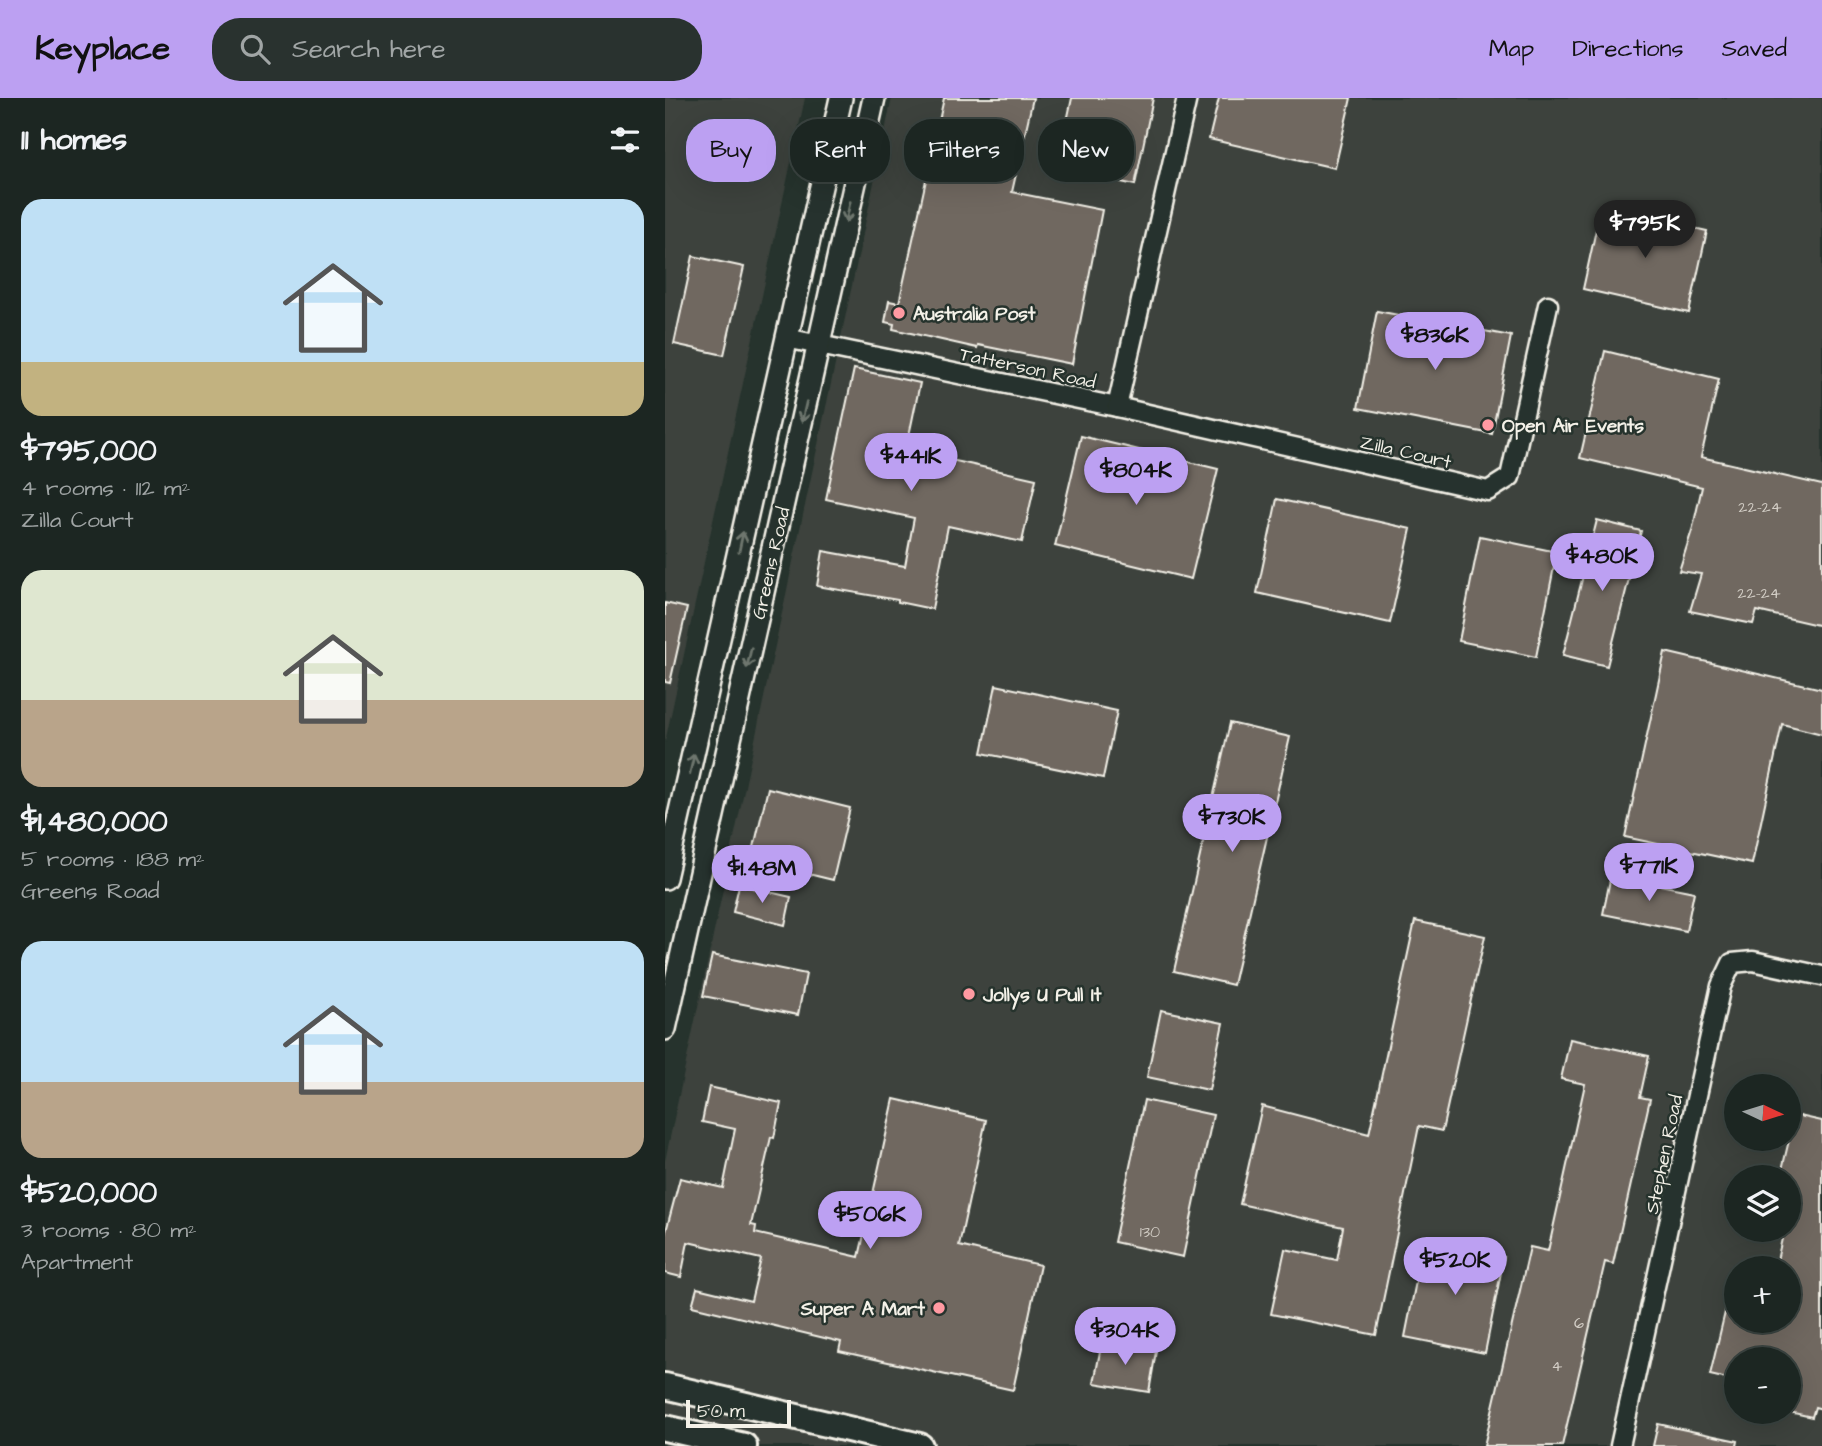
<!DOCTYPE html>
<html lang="en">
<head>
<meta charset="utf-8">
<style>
  :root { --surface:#1c2622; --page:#29322f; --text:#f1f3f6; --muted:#a0a5a5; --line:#3a4340; --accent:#bca0f2 }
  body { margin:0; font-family:"Architects Daughter",sans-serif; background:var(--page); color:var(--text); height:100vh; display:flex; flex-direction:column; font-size:26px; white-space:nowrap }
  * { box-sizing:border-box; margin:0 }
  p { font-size:23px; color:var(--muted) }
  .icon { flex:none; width:38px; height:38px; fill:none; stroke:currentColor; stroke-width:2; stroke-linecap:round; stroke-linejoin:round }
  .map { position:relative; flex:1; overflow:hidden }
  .sheet { display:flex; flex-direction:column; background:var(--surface); width:665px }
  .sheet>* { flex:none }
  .guide { position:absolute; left:21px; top:21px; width:665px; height:63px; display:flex; gap:14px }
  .needle { width:46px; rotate:94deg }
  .controls { position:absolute; left:1059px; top:976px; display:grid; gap:14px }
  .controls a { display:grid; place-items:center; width:77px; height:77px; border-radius:50%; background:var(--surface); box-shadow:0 7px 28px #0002,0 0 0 2px var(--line); font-size:35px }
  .scale { position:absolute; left:21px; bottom:18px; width:105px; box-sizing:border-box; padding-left:7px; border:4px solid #f4f1e8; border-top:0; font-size:19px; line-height:24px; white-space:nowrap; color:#f4f1e8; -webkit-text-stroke:5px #26332d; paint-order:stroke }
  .price { position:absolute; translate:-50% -60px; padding:0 16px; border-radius:24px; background:var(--accent); color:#111; font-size:23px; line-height:46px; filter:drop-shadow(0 2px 4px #0008) }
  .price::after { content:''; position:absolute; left:50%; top:42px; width:21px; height:16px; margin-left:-10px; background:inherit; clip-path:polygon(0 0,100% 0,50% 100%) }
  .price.selected { background:#222; color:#fff }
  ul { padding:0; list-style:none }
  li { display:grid; align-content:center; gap:14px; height:371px; padding:0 21px }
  li span { display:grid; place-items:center; height:217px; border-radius:21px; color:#555 }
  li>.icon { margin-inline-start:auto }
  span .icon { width:126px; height:126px; fill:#fffc; stroke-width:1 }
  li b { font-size:30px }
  h2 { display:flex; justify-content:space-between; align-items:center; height:84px; padding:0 21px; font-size:30px }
  .tag { padding:0 24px; border-radius:28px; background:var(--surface); box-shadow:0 7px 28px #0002,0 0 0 2px var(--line); font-size:24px; line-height:63px }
  .tag.selected { background:var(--accent); color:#111 }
  header { display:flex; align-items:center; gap:42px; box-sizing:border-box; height:98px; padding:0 35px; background:var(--accent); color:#111 }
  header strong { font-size:33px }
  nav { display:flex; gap:38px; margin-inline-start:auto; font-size:24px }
  .search { width:490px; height:63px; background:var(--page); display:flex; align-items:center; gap:18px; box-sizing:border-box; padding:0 24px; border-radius:28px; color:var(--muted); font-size:26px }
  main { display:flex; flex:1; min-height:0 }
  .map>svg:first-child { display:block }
  .built { fill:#3c433d; fill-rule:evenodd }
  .building { fill:#6f6761; stroke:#f4f1e8; stroke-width:2 }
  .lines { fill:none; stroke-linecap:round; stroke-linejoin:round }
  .minor-casing { stroke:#f4f1e8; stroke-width:23 }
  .major-casing { stroke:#f4f1e8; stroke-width:26 }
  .highway-casing { stroke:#f4f1e8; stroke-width:30 }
  .minor { stroke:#26332d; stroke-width:18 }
  .major { stroke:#26332d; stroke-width:21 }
  .highway { stroke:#26332d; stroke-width:24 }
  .oneway { stroke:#6e766e }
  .poi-dot { fill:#ff9aa2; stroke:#26332d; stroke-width:2.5 }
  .labels { text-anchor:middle; stroke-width:5; stroke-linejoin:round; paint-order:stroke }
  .number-label { font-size:16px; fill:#d3cec6 }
  .poi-label { font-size:19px; font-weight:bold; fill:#f4f1e8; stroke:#26332d; text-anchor:start }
  .street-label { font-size:19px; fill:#f4f1e8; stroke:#26332d }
</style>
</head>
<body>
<header>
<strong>Keyplace</strong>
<div class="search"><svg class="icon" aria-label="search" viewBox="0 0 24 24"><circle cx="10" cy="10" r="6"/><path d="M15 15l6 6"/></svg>Search here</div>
<nav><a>Map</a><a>Directions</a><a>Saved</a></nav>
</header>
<main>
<section class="sheet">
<h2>11 homes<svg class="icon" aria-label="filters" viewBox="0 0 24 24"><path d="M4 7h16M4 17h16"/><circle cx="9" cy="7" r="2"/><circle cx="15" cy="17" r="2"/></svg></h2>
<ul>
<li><span style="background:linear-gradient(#bfe0f5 75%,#c2b280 0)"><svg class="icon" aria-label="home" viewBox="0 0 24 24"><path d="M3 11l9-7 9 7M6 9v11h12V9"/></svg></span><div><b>$795,000</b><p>4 rooms · 112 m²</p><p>Zilla Court</p></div></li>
<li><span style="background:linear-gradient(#dfe7d0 60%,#b9a48a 0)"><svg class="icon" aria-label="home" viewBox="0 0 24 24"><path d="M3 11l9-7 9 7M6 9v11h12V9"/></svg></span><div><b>$1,480,000</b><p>5 rooms · 188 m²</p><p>Greens Road</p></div></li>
<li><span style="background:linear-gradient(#bfe0f5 65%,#b9a48a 0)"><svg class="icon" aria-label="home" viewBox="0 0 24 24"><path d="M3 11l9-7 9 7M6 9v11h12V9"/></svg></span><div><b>$520,000</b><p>3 rooms · 80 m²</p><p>Apartment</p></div></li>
</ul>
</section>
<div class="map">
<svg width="1157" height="1348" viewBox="0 0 1157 1348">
  <rect width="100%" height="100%" fill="#26332d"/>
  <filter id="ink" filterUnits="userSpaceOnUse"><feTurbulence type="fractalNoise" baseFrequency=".0143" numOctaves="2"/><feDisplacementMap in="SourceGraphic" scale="14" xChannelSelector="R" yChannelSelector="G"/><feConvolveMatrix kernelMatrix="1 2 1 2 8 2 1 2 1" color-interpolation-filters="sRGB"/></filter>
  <g filter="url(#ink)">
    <!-- built -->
    <g class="built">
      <polygon points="0,0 140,0 0,644"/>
      <path d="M227 0H1157V1348H0V1063ZM1071 989H1124V1041H1071ZM1071 1080H1124V1132H1071ZM1071 1171H1124V1223H1071ZM1071 1262H1124V1314H1071Z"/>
    </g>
    <!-- building -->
    <g class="building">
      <polygon points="279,0 368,0 347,94 437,112 407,266 313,247 312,250 228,231 229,226 220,224 224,203 234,205"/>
      <polygon points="407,0 488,0 470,87 392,70"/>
      <polygon points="554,0 686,0 670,70 544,41"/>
      <polygon points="936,109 1042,133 1024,215 918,191"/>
      <polygon points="28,158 79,169 59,257 9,246"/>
      <polygon points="712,213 846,238 827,336 693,310"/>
      <polygon points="940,253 1054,281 1036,359 1157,387 1157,528 1092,513 1088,526 1025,513 1036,476 1014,473 1028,429 1037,389 915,360"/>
      <polygon points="189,271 255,285 241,352 371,381 357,444 283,428 267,511 233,504 233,502 152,488 158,453 240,468 249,420 161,401"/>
      <polygon points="416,338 553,371 526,481 390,448"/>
      <polygon points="612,401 746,431 725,525 592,495"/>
      <polygon points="932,422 976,433 942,568 898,557"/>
      <polygon points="815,438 892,454 871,559 794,543"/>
      <polygon points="0,505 22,510 5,585 0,584"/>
      <polygon points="1000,554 1157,591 1157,636 1117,626 1087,766 960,739"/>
      <polygon points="331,587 452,613 438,680 317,655"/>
      <polygon points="565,625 625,639 568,887 509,873"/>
      <polygon points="103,690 185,710 168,782 86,762"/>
      <polygon points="946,777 1029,794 1021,833 938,816"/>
      <polygon points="74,787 126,799 120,827 68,814"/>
      <polygon points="750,823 820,838 777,1033 754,1028 711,1237 606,1216 620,1151 672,1162 678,1129 575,1106 597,1008 704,1036"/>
      <polygon points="47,857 141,876 133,917 38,898"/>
      <polygon points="496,912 558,925 544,992 482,979"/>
      <polygon points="905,941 984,958 975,999 985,1001 948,1166 940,1164 897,1348 819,1348 865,1149 883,1153 920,986 896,981"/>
      <polygon points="44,989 116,1005 109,1040 106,1039 86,1127 91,1128 90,1135 194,1159 229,1001 321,1022 294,1148 375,1167 348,1292 174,1253 176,1244 27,1208 32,1190 86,1203 96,1161 23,1144 16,1179 0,1175 0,1137 15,1080 58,1090 70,1031 37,1024"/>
      <polygon points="479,1002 548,1017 518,1159 449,1144"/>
      <polygon points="1130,1017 1157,1023 1157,1311 1150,1309 1147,1319 1124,1314 1124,1262 1071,1262 1071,1283 1045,1277 1067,1185 1071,1186 1071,1223 1124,1223 1124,1171 1110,1171 1119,1132 1124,1132 1124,1114 1129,1089 1124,1087 1124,1080 1115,1080"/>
      <polygon points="759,1143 839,1159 820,1255 740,1239"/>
      <polygon points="437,1243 491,1253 484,1294 429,1285"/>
      <polygon points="993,1326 1073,1343 1072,1348 988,1348"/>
    </g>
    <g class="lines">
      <!-- minor casing -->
      <g class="minor-casing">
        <g id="minor">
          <polyline points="121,240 452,309 522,0"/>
          <polyline points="452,309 823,393 845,379 883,207"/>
          <polyline points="955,1348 1056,888 1067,865 1088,863 1157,878"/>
        </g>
      </g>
      <!-- major casing -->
      <g class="major-casing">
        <g id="major">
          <polyline points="0,780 176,0"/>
          <polyline points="0,931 209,0"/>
        </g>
      </g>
      <!-- highway casing -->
      <g class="highway-casing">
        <g id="highway">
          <polyline points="0,1288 255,1348"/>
          <polyline points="0,1330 79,1348"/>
        </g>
      </g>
      <!-- minor -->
      <use href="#minor" class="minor"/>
      <!-- major -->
      <use href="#major" class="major"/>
      <!-- highway -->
      <use href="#highway" class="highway"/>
    </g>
    <!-- one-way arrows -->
    <defs><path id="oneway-shaft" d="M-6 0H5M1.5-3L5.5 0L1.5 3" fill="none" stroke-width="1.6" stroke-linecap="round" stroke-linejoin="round" transform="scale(1.75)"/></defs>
    <g class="oneway">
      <use href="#oneway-shaft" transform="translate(183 114) rotate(102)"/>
      <use href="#oneway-shaft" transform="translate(139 314) rotate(103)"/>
      <use href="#oneway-shaft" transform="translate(76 444) rotate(-78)"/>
      <use href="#oneway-shaft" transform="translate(84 560) rotate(103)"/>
      <use href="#oneway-shaft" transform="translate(27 666) rotate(-77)"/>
    </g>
  </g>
  <!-- markers -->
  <g class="poi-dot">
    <circle cx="234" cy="215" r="7"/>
    <circle cx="823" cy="327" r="7"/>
    <circle cx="304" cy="896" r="7"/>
    <circle cx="274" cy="1210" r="7"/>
  </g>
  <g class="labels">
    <!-- number labels -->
    <g class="number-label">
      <text x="1095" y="414">22-24</text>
      <text x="1094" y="500">22-24</text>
      <text x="485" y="1139">130</text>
      <text x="914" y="1230">6</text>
      <text x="892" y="1273">4</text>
    </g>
    <!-- poi labels -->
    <g class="poi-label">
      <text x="248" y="222">Australia Post</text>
      <text x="837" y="334">Open Air Events</text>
      <text x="318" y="903">Jollys U Pull It</text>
      <text x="260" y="1217" text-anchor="end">Super A Mart</text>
    </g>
    <!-- street labels -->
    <g class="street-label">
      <text transform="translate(363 269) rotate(12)" y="7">Tatterson Road</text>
      <text transform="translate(741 353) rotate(13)" y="7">Zilla Court</text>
      <text transform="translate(105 465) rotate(-77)" y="7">Greens Road</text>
      <text transform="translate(998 1056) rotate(-78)" y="7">Stephen Road</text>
    </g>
  </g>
</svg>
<div class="controls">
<a><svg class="needle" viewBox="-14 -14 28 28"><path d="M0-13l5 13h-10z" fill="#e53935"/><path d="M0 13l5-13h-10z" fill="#a0a5a5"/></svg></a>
<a><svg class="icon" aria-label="layers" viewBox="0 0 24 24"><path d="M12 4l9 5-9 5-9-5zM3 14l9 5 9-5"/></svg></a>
<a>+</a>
<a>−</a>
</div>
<div class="scale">50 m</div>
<b class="price selected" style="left:980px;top:162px">$795K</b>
<b class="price" style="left:770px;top:274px">$836K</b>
<b class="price" style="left:246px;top:395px">$441K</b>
<b class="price" style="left:471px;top:409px">$804K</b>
<b class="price" style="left:937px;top:495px">$480K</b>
<b class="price" style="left:567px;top:756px">$730K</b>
<b class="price" style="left:984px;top:805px">$771K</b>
<b class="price" style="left:97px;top:807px">$1.48M</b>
<b class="price" style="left:205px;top:1153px">$506K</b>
<b class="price" style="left:790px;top:1199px">$520K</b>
<b class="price" style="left:460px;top:1269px">$304K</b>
<div class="guide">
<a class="tag selected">Buy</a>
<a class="tag">Rent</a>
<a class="tag">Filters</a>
<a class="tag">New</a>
</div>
</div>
</main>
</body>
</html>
